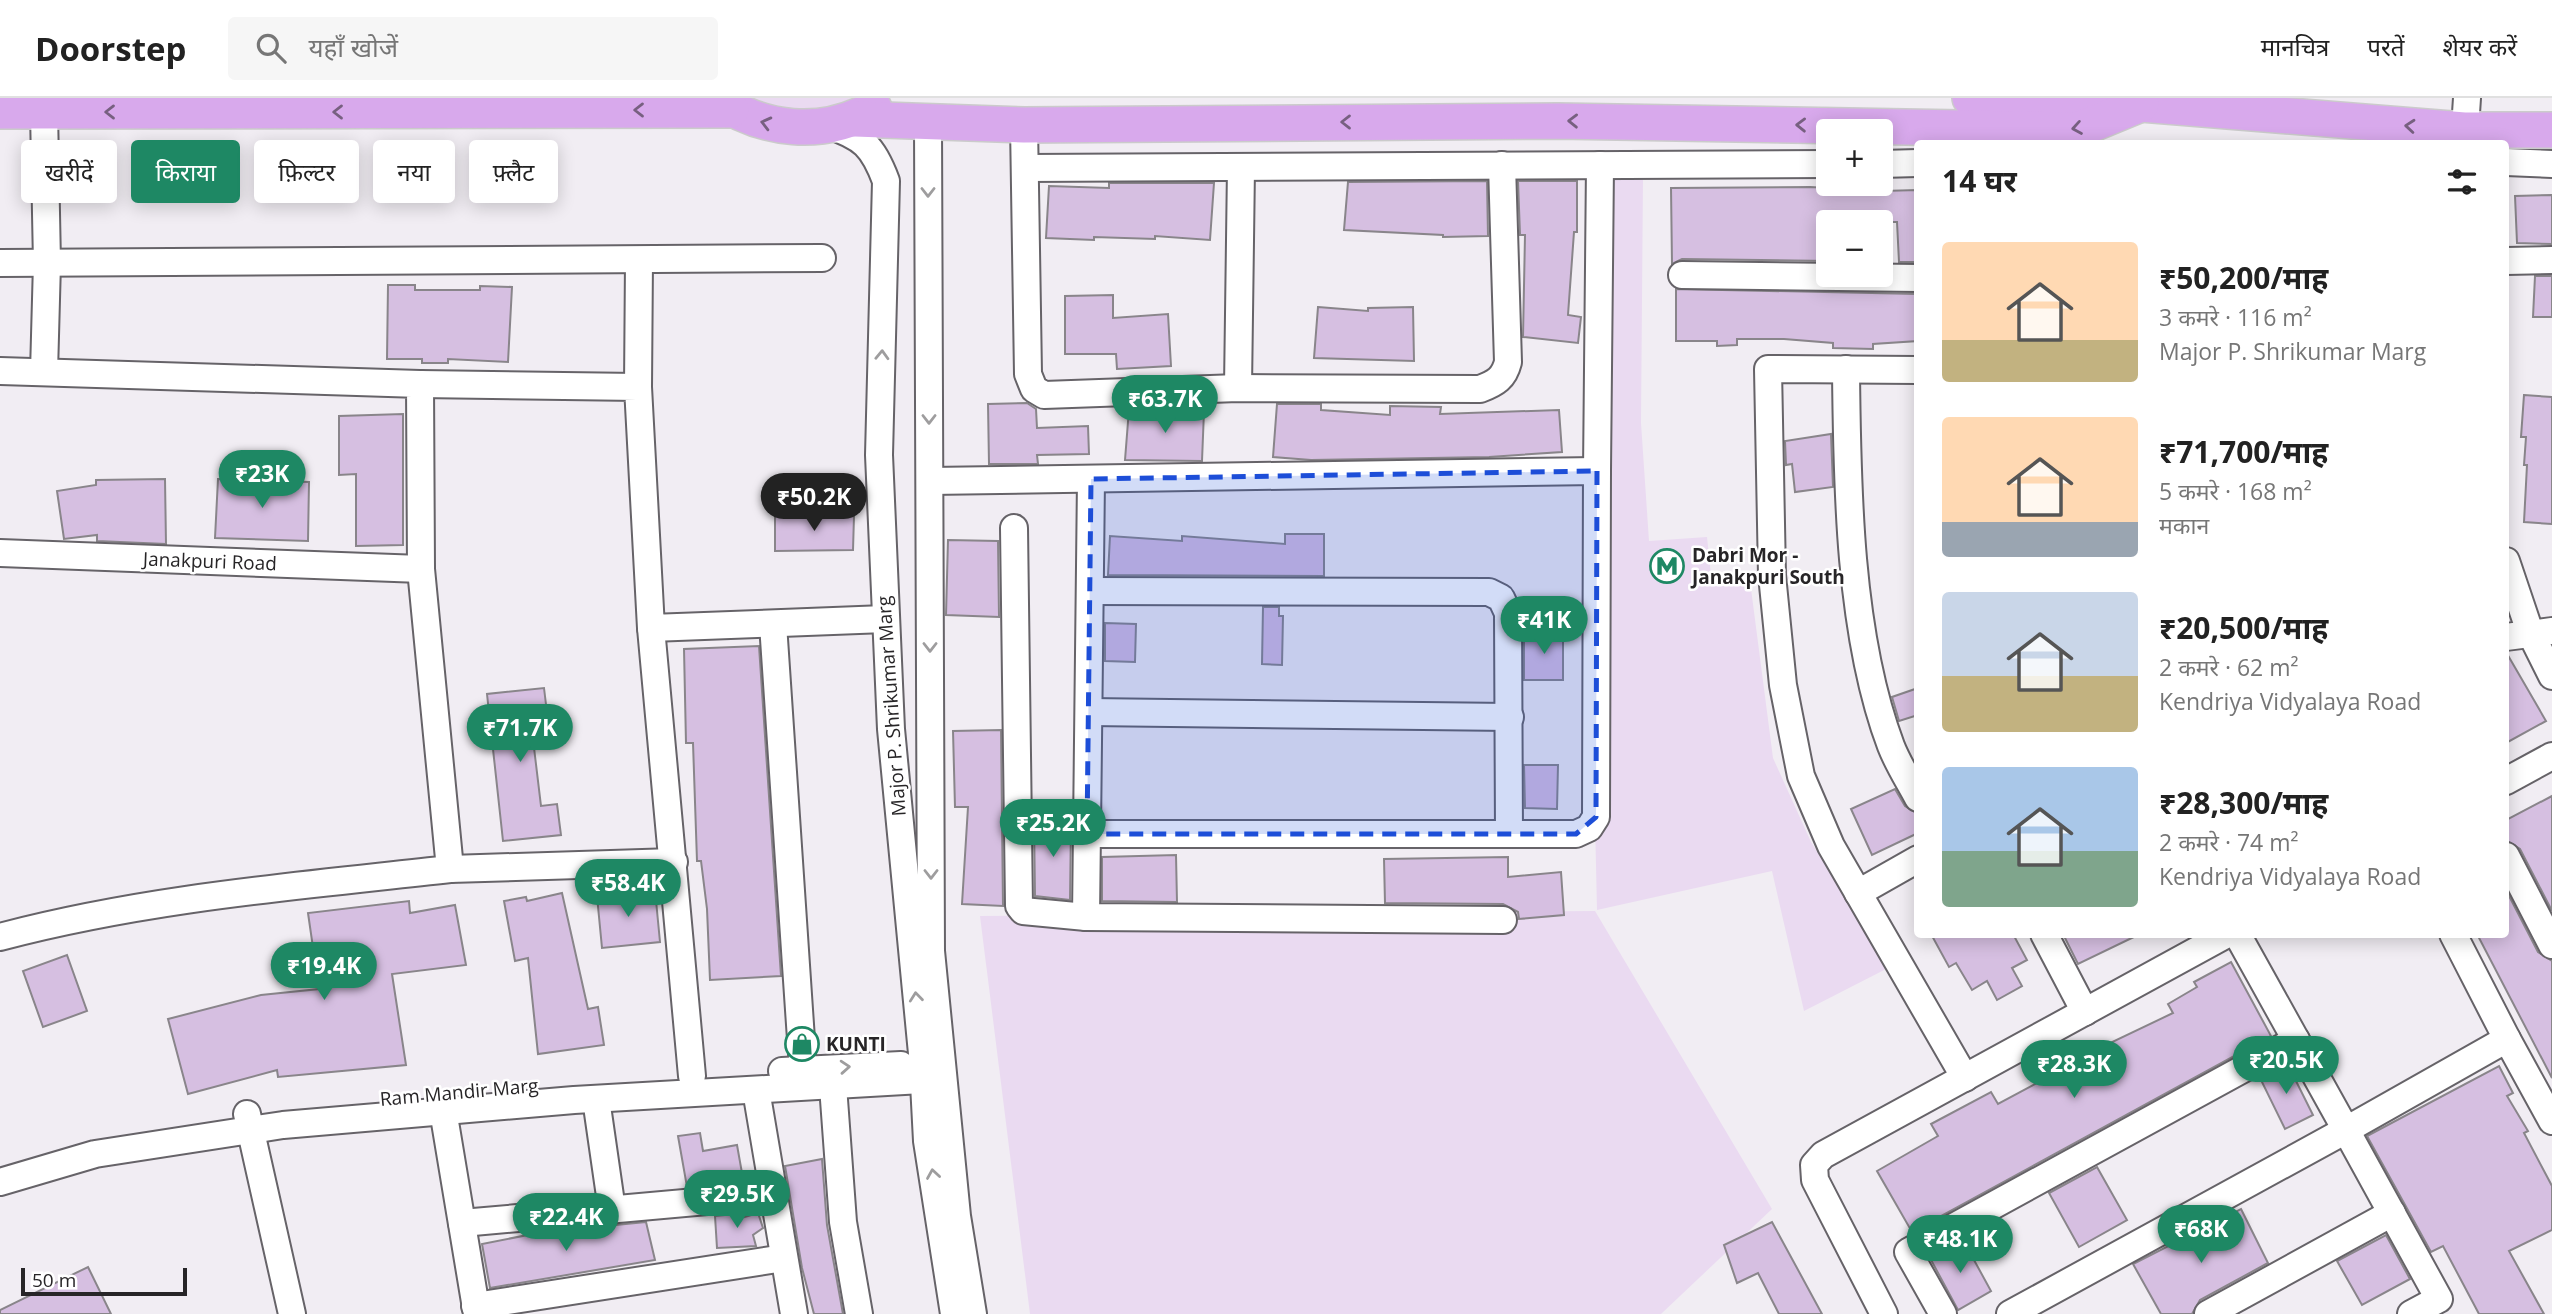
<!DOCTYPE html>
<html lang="hi">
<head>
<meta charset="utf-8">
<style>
  :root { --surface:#fff; --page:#f6f6f6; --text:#222; --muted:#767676; --line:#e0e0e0; --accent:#1e8864 }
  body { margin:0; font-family:"Open Sans","Noto Sans Devanagari",sans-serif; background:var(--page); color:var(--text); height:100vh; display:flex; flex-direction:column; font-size:26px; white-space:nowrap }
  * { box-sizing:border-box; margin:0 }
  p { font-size:23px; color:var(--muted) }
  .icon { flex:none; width:38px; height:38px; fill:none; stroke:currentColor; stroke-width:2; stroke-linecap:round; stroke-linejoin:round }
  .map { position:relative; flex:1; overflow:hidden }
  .drawer { position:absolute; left:1914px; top:42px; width:595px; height:798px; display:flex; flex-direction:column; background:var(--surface); border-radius:7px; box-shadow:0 4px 18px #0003 }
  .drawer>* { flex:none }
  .guide { position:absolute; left:21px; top:42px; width:665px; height:63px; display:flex; gap:14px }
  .buttons { position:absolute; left:1816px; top:21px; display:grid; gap:14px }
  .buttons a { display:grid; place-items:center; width:77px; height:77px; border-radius:7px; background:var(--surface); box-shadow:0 4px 18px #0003; font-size:35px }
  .scale { position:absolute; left:21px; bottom:18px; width:166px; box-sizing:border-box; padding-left:7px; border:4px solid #272527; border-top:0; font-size:19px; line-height:24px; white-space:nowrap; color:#272527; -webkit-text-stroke:5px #fff; paint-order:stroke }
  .price { position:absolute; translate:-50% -60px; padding:0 16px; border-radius:24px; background:var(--accent); color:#fff; font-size:23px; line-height:46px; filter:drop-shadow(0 2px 4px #0008) }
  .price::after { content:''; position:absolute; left:50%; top:42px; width:21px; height:16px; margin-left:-10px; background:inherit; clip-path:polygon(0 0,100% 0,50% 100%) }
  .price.current { background:#222; color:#fff }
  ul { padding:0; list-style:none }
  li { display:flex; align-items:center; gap:21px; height:175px; padding:0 28px }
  li span { display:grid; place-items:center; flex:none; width:196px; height:140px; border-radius:7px; color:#555 }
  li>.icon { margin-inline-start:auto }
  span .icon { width:84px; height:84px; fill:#fffc; stroke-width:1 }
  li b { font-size:30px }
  h2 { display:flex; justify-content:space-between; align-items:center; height:84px; padding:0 28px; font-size:30px }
  .tag { padding:0 24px; border-radius:7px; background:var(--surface); box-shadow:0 4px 18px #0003; font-size:24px; line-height:63px }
  .tag.current { background:var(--accent); color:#fff }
  header { display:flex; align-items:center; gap:42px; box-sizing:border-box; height:98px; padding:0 35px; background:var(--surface); border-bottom:2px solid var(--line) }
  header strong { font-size:33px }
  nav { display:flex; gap:38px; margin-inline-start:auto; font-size:24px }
  .search { width:490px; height:63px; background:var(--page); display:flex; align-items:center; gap:18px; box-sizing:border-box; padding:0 24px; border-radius:7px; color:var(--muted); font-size:26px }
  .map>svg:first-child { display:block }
  .green { fill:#eadaf1 }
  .building { fill:#d6bfe1; stroke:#89858a; stroke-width:2 }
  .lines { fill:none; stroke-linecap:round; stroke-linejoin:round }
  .minor-casing { stroke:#666368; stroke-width:30 }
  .major-casing { stroke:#cbcbcb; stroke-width:38 }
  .minor { stroke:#fff; stroke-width:26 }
  .major { stroke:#d8a9ec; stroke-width:35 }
  .oneway { stroke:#776080 }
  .oneway2 { stroke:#9e9d9e }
  .marked { fill:#1d4ed8; fill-opacity:0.2; stroke:#1d4ed8; stroke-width:5; stroke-dasharray:14 9; stroke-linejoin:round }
  .labels { text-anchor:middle; stroke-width:5; stroke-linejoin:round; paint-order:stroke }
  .poi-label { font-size:19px; font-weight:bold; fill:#272527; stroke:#fff; text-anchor:start }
  .street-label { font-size:19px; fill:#272527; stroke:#fff }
</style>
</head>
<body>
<header>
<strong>Doorstep</strong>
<div class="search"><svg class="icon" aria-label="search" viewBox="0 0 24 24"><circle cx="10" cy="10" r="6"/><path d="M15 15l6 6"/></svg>यहाँ खोजें</div>
<nav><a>मानचित्र</a><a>परतें</a><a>शेयर करें</a></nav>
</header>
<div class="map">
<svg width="2552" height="1216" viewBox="0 0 2552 1216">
  <rect width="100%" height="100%" fill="#f1edf3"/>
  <!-- green -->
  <g class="green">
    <path d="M743 0H852C814 18 781 12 743 0Z"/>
    <polygon points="1606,78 1643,79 1641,325 1649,443 1707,439 1712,487 1750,483 1773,660 1811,744 1890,869 1804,913 1772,773 1597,812 1594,678"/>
    <polygon points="1595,813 1772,1111 1661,1216 1030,1216 980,818"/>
  </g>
  <!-- building -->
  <g class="building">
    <polygon points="1487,83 1488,138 1443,139 1443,137 1344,132 1348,84"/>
    <polygon points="1518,83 1577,83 1577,134 1574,134 1568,217 1581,219 1578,245 1523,239 1525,137 1520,137"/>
    <polygon points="1109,85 1214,85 1210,142 1155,138 1155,141 1094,139 1094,142 1046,140 1049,88 1109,90"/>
    <polygon points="1810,89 1882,93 1918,92 1918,164 1899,164 1897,124 1829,124 1829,163 1682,161 1672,166 1671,90"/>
    <polygon points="2552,97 2552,146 2517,145 2515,98"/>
    <polygon points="2535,178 2552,178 2552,219 2533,219"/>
    <polygon points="388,187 415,187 415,192 480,192 480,188 512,189 508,264 448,261 448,265 422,265 422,261 387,261"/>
    <polygon points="1676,191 1918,196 1918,243 1873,246 1873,251 1833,250 1833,245 1784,241 1737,241 1737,247 1717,248 1717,243 1676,243"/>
    <polygon points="1113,197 1113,220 1168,216 1171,268 1117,271 1116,256 1065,256 1065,198"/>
    <polygon points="1318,209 1368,213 1368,210 1413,209 1414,263 1314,260"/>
    <polygon points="2524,297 2552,299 2552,426 2524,424 2527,367 2524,367 2526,339 2521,339"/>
    <polygon points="1027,305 1036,311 1037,330 1088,328 1089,356 1037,357 1038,366 989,366 988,306"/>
    <polygon points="1277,306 1321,306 1321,312 1390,317 1390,308 1441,309 1440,316 1559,312 1562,354 1489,359 1311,362 1273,359"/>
    <polygon points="1129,311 1204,313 1202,363 1125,362"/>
    <polygon points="403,316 403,447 356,448 356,376 339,377 339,318"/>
    <polygon points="1831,336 1833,389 1795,394 1792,366 1786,367 1785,343"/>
    <polygon points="165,381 166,446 97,443 97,437 64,441 57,393 96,387 96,382"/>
    <polygon points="218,381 309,384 308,443 215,440"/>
    <polygon points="775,418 854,418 853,452 775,453"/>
    <polygon points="1285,436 1324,436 1324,478 1108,477 1110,438 1182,443 1182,438 1285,446"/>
    <polygon points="948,442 998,443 999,519 946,517"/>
    <polygon points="1263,509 1279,509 1279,518 1283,518 1282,567 1262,566"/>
    <polygon points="1105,525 1136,526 1135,564 1105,563"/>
    <rect x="1524" y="535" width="39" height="47"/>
    <polygon points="759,548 781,878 710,882 707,811 701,763 697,763 693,645 686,645 684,551"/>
    <polygon points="2506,554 2546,623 2506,645"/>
    <polygon points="544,590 549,631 532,633 541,708 557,706 561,737 503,743 487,596"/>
    <polygon points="1918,590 1918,617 1899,623 1892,599"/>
    <polygon points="1001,632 1003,808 962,806 968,709 955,709 953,633"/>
    <polygon points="1524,667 1558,667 1557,711 1525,710"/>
    <polygon points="1895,691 1905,708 1918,716 1918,735 1872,757 1851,711"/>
    <polygon points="2552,698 2552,813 2520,751 2506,742 2506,722"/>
    <polygon points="1034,723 1071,724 1070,802 1035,798"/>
    <polygon points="1176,757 1177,804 1102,803 1102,759"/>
    <polygon points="1508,759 1508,779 1561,774 1564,817 1519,821 1518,814 1503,806 1385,805 1384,761"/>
    <polygon points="655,792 660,844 602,850 597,798"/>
    <polygon points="2506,792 2538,854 2552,863 2552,980 2477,836 2506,836"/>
    <polygon points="562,795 588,911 598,909 604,947 538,956 528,860 515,863 504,803 526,799 527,803"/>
    <polygon points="409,803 410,815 455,807 466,867 392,876 406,967 278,979 277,972 188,996 168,921 261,897 319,891 308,815"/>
    <polygon points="1931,836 2013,836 2027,862 2012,870 2022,888 1997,902 1987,883 1972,892 1956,865 1949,869"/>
    <polygon points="2063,836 2140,836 2078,866"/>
    <polygon points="67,857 87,913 43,929 23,873"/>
    <polygon points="2231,864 2271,938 1912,1134 1877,1073 1938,1038 1931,1026 1991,994 1998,1006 2048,979 2043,970 2077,952 2081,959 2173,915 2168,906 2197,889 2194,884"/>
    <polygon points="2287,965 2313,1017 2285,1031 2260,980"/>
    <polygon points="2499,968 2513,995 2507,998 2528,1033 2524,1035 2552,1088 2552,1132 2509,1153 2544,1216 2479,1216 2443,1148 2431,1154 2367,1038"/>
    <polygon points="700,1035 703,1053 737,1047 742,1075 737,1075 739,1084 687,1089 678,1038"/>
    <polygon points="822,1061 827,1127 843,1216 814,1216 802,1170 785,1068"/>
    <polygon points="2097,1069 2127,1122 2079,1149 2049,1095"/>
    <polygon points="2241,1111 2268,1165 2200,1202 2192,1216 2161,1216 2133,1166"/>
    <polygon points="745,1115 745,1119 758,1115 763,1130 753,1137 756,1148 717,1150 715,1118"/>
    <polygon points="646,1124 655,1162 490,1190 482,1146 543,1134 545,1138 585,1130"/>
    <polygon points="1772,1124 1822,1216 1779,1216 1758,1175 1737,1185 1724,1147"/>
    <polygon points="2386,1137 2410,1181 2362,1207 2337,1163"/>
    <polygon points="1963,1142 1991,1193 1958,1212 1930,1160"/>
    <polygon points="88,1169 111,1216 0,1216 0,1212"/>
  </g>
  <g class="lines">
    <!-- minor casing -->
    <g class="minor-casing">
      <g id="minor">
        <polyline points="928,26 931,853 957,1118 973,1216"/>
        <path d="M828 27C863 39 873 48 886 83L879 357 891 631 923 966 927 1043 954 1216"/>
        <path d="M1024 27 1028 276 1034 291 1044 297 1238 290 1480 291C1496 285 1504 280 1508 264L1502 67"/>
        <polyline points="2464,46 2467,0"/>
        <polyline points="2506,64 2552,66"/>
        <polyline points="1881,66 1918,65"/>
        <polyline points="1025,70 1829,66"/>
        <polyline points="2506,163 2552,162"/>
        <polyline points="0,165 822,160"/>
        <polyline points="1682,177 1918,180"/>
        <path d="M1846 271C1847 389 1849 537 1891 648 1898 666 1909 683 1918 700"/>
        <polyline points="1918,272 1768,271 1772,477 1783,587 1801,678 1831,748 1965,980"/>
        <path d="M0 273 420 286 421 471 450 771C299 788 147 800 0 839"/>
        <polyline points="44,274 47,165 44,14"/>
        <polyline points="420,286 638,289 651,530 885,521"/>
        <polyline points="638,289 639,162"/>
        <polyline points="1238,290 1241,69"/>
        <polyline points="1597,373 1600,67"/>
        <polyline points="930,383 1597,373 1596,719 1589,730 1576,736 1087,736"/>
        <polyline points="1014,430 1019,808 1023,813 1086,819 1503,822"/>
        <polyline points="0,455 421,471"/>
        <polyline points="2506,463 2530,534 2552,578"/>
        <polyline points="1090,493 1489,494 1501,500 1508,515 1509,736"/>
        <polyline points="773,526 803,971"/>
        <polyline points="651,530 692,978"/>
        <polyline points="2506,539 2552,533"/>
        <polyline points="1089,614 1510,619"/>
        <polyline points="2506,683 2552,658"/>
        <polyline points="2506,758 2552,847"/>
        <polyline points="450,771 674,764"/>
        <polyline points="1858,795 1918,761"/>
        <polyline points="1086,819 1091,381"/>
        <polyline points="2044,836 2085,914"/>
        <polyline points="2237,836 2346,1032 2507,941 2453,836"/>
        <polyline points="2507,941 2552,1023"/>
        <polyline points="782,973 901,967"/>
        <polyline points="833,988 843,1124 859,1216"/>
        <polyline points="756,992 794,1216"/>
        <polyline points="596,1001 612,1112"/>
        <polyline points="443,1012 477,1216"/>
        <polyline points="247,1016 292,1216"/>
        <polyline points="0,1084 95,1056 283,1027 574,1002 939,981"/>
        <polyline points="462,1125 774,1097"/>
        <polyline points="475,1208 784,1160"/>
        <polyline points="1884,1216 1815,1082 1814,1067 1823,1057 2227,836"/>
        <polyline points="1943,1216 1908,1154 2296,942"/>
        <polyline points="2010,1216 2346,1032 2439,1201 2411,1216"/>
        <polyline points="2208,1216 2392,1115"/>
      </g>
    </g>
    <!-- major casing -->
    <g class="major-casing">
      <g id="major">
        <path d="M715 0C763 33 822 40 874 10"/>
        <polyline points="1970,0 2141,6 2464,32 2552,32"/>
        <polyline points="0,13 731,12"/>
        <polyline points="855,21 1024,27 1558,23 2078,32 2141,6"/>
      </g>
    </g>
    <!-- minor -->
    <use href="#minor" class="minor"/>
    <!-- major -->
    <use href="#major" class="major"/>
  </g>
  <!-- one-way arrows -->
  <defs><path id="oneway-chevron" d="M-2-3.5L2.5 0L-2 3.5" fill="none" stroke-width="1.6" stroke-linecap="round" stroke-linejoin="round" transform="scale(1.75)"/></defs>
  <g class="oneway">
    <use href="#oneway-chevron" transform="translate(639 12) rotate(180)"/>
    <use href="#oneway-chevron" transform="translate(110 14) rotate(180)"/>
    <use href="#oneway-chevron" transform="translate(338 14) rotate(180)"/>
    <use href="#oneway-chevron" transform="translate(1573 23) rotate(-179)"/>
    <use href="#oneway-chevron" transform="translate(1346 24) rotate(180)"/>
    <use href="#oneway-chevron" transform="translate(766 25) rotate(-166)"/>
    <use href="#oneway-chevron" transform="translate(1801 27) rotate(-179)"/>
    <use href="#oneway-chevron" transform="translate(2410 28) rotate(-175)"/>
    <use href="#oneway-chevron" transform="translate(2077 30) rotate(170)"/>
  </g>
  <g class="oneway2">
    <use href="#oneway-chevron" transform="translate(928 94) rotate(90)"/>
    <use href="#oneway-chevron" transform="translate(882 257) rotate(-88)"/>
    <use href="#oneway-chevron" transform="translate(929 321) rotate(90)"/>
    <use href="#oneway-chevron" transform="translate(930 549) rotate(90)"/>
    <use href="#oneway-chevron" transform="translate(931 776) rotate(90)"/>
    <use href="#oneway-chevron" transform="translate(916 899) rotate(-96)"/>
    <use href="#oneway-chevron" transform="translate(845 969) rotate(-4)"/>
    <use href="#oneway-chevron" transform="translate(933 1076) rotate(-99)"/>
  </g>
  <!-- marked area -->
  <path class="marked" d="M1597 373 1596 719 1576 736H1087L1091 381Z"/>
  <!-- icons -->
  <defs>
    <g id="metro-ring" transform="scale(1.75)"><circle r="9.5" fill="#fff" stroke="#1e8864" stroke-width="1.5"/><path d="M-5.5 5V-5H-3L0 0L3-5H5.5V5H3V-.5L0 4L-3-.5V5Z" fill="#1e8864"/></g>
    <g id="shop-ring" transform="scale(1.75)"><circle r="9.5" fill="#fff" stroke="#1e8864" stroke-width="1.5"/><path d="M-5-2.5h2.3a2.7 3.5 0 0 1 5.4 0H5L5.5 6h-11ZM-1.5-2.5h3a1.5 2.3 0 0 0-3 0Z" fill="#1e8864"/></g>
  </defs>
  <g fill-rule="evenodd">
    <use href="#metro-ring" x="1667" y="468"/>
    <use href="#shop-ring" x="802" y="946"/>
  </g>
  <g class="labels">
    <!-- poi labels -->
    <g class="poi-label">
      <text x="1692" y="464">Dabri Mor -<tspan x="1692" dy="22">Janakpuri South</tspan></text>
      <text x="826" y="953">KUNTI</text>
    </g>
    <!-- street labels -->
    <g class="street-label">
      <text transform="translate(210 463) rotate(2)" y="7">Janakpuri Road</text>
      <text transform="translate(891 608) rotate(-94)" y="7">Major P. Shrikumar Marg</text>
      <text transform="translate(459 994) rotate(-5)" y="7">Ram Mandir Marg</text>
    </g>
  </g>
</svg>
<div class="buttons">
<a>+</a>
<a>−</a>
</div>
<div class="scale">50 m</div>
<b class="price" style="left:1165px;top:337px">₹63.7K</b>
<b class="price" style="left:262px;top:412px">₹23K</b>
<b class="price current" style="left:814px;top:435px">₹50.2K</b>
<b class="price" style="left:1544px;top:558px">₹41K</b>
<b class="price" style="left:520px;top:666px">₹71.7K</b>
<b class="price" style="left:1053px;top:761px">₹25.2K</b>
<b class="price" style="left:628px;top:821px">₹58.4K</b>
<b class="price" style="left:324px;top:904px">₹19.4K</b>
<b class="price" style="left:2286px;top:998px">₹20.5K</b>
<b class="price" style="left:2074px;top:1002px">₹28.3K</b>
<b class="price" style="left:737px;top:1132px">₹29.5K</b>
<b class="price" style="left:566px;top:1155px">₹22.4K</b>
<b class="price" style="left:2201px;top:1167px">₹68K</b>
<b class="price" style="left:1960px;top:1177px">₹48.1K</b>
<div class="guide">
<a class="tag">खरीदें</a>
<a class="tag current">किराया</a>
<a class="tag">फ़िल्टर</a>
<a class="tag">नया</a>
<a class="tag">फ़्लैट</a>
</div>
<section class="drawer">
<h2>14 घर<svg class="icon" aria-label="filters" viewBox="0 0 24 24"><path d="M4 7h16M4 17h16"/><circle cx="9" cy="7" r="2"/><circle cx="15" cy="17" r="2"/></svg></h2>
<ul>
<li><span style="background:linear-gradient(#ffd9b3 70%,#c2b280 0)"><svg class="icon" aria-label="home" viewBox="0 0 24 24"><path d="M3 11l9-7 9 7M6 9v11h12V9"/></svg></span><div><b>₹50,200/माह</b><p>3 कमरे · 116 m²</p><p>Major P. Shrikumar Marg</p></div></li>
<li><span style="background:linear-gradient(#ffd9b3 75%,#9aa5b1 0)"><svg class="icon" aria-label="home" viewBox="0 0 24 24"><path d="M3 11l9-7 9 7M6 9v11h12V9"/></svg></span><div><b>₹71,700/माह</b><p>5 कमरे · 168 m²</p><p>मकान</p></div></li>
<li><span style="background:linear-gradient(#c9d6e8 60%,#c2b280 0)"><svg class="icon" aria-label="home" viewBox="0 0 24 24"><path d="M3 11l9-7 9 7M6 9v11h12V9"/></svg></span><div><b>₹20,500/माह</b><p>2 कमरे · 62 m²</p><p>Kendriya Vidyalaya Road</p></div></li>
<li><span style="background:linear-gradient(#a9c7e8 60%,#7fa58c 0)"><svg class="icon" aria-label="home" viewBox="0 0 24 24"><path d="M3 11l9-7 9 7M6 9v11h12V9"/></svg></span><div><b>₹28,300/माह</b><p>2 कमरे · 74 m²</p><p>Kendriya Vidyalaya Road</p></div></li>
</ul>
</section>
</div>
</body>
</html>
